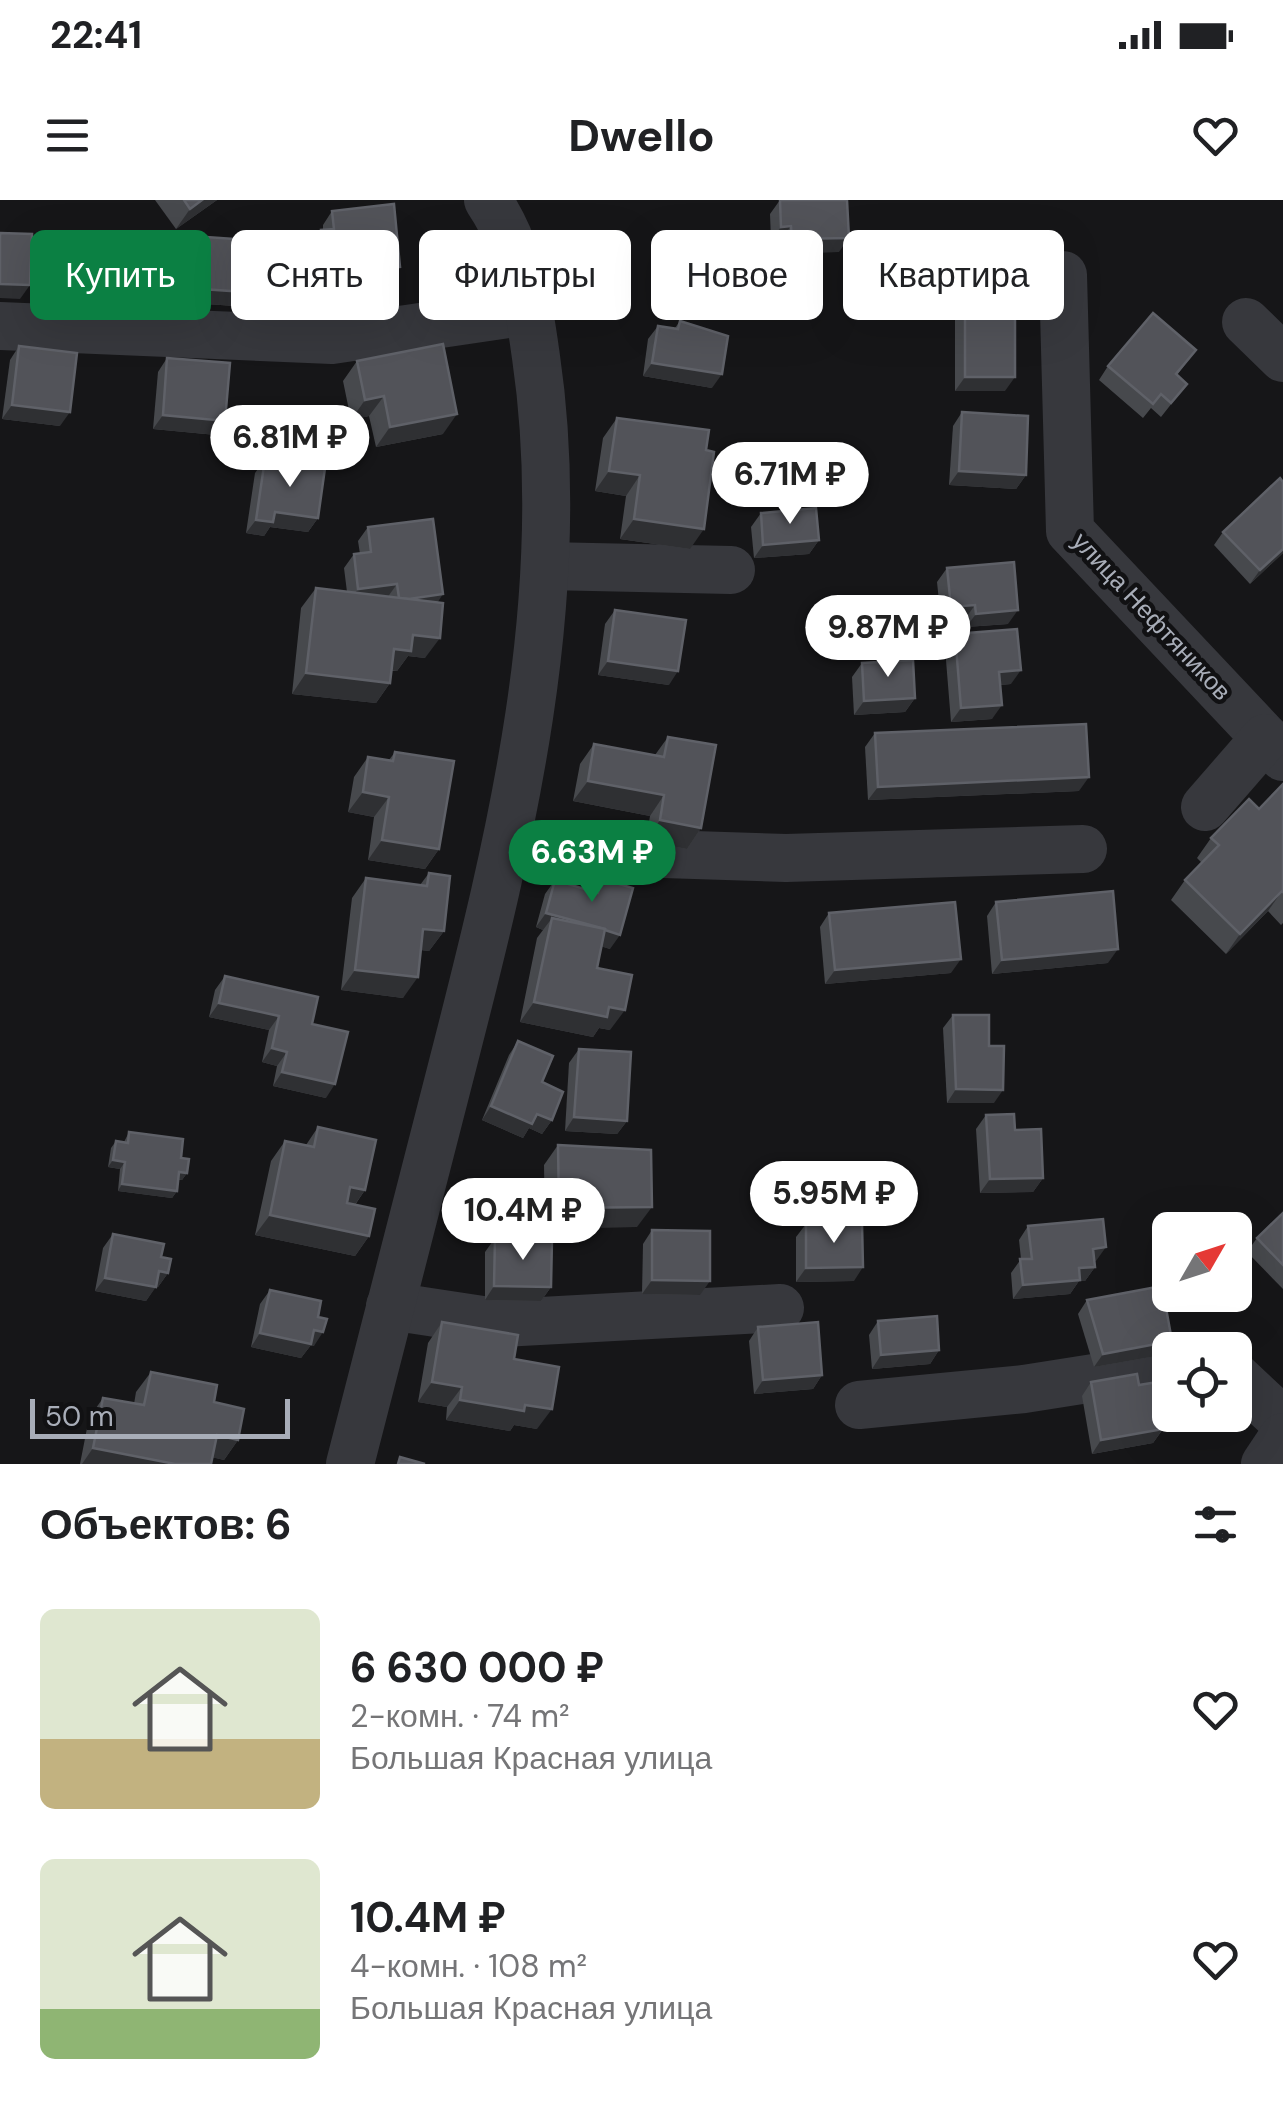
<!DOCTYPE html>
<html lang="ru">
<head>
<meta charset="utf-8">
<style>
  :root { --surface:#fff; --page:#f6f6f6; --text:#202124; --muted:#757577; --accent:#0b8043 }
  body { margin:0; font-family:"DM Sans",sans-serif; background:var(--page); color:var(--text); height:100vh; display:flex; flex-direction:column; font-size:38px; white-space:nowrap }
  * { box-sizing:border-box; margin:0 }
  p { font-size:32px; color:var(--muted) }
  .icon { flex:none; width:55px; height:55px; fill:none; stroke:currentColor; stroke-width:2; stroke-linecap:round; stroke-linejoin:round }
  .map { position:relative; height:1264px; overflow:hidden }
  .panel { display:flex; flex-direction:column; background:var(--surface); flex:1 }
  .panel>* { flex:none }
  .banner { position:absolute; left:30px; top:30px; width:1225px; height:90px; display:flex; gap:20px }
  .needle { width:65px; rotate:51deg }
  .controls { position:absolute; left:1152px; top:1012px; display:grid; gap:20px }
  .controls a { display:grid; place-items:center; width:100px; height:100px; border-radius:15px; background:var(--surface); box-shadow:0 10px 40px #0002; font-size:50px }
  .scale { position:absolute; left:30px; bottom:25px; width:260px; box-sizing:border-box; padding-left:10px; border:5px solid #a8adb8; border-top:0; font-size:28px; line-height:35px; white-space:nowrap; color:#a8adb8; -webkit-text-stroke:8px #111113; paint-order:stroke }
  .price { position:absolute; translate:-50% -85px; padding:0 22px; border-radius:35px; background:#fff; color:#222; font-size:32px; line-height:65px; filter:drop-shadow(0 2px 5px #0008) }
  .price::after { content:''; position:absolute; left:50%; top:60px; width:30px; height:22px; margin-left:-15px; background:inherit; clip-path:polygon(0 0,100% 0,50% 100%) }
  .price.current { background:var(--accent); color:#fff }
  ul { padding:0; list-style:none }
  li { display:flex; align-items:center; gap:30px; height:250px; padding:0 40px }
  li span { display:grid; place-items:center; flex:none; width:280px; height:200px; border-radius:15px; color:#555 }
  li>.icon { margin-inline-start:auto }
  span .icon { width:120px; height:120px; fill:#fffc; stroke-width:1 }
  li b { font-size:42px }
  h2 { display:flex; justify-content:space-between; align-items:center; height:120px; padding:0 40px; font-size:42px }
  .tag { padding:0 35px; border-radius:15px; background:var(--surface); box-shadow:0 10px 40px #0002; font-size:35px; line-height:90px }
  .tag.current { background:var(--accent); color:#fff }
  .status { display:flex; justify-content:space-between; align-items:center; height:70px; padding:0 50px; background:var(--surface); direction:ltr }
  .status svg { height:28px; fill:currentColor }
  header { display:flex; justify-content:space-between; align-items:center; height:130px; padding:0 40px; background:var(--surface); font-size:45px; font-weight:700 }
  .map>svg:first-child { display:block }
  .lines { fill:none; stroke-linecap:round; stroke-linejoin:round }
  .minor { stroke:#37383d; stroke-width:48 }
  .wall { fill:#47494d }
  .shaded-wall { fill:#2f3033 }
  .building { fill:#525359; stroke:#5f6168; stroke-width:2.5 }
  .labels { text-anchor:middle; stroke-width:9; stroke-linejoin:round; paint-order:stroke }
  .street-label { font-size:25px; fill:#a8adb8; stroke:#111113 }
</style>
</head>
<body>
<div class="status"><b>22:41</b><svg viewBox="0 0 49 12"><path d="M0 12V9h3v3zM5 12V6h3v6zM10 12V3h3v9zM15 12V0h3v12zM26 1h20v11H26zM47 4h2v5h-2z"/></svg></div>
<header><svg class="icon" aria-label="menu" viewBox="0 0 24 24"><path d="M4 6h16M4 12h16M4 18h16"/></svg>Dwello<svg class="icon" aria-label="heart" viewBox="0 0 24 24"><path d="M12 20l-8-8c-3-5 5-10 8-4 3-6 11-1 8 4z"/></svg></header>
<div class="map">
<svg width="1283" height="1264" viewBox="0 0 1283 1264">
  <rect width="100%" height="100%" fill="#161618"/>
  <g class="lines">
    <!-- minor -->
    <g class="minor">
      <polyline points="1063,75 1070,331 1283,557"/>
      <polyline points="1246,122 1283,158"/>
      <polyline points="0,126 332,140 529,111"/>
      <polyline points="546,366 731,370"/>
      <polyline points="1205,607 1265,538"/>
      <polyline points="508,649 786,658 1083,649"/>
      <polyline points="390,1106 502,1123 780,1108"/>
      <polyline points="1235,1176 1283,1221"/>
      <polyline points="859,1205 1024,1189 1170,1166"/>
      <path d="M350 1264C384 1132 418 1000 452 867 511 638 571 395 536 157 528 99 521 49 488 0"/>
      <polyline points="1265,1264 1283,1237"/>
    </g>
  </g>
  <!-- wall -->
  <g class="wall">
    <polygon points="155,0 217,0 176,29"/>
    <polygon points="780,0 839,52 782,53 781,40 771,40 770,14"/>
    <polygon points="332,11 390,81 376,83 367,104 334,107 332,85 315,87 311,44 321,30 323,30 323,25"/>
    <polygon points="98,35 156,108 87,108 88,48"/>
    <polygon points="206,37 262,108 192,103 196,50"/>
    <polygon points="965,85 1005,191 955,191 955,98"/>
    <polygon points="680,121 712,188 643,176 648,139 658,126 675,128"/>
    <polygon points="19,146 60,226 2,219 10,160"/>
    <polygon points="1196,150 1177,175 1187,184 1161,217 1151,208 1143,218 1099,180 1108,166"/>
    <polygon points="167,158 225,221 216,235 153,229 158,172"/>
    <polygon points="357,161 443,234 376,247 369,216 351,220 343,181"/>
    <polygon points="962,212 1026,275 1016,289 949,285 953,226"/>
    <polygon points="617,218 690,349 620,339 626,296 595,291 603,238"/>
    <polygon points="265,259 318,318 308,332 270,327 264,336 246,333 255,273"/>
    <polygon points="1283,282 1283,353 1250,384 1214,345 1223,332"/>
    <polygon points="761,313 819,340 809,354 754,358 751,327"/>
    <polygon points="368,327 438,402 425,458 408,456 397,471 392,471 390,483 376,503 292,494 301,408 316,388 347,392 344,368 354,354 360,354 358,341"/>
    <polygon points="947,368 1008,424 966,427 965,419 941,421 937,382"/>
    <polygon points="615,410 669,485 598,475 605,424"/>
    <polygon points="955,434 1011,484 1000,485 992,519 951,522 945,448"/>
    <polygon points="862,463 915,498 905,512 854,515 852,477"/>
    <polygon points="875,533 1079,591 868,600 865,547"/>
    <polygon points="668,537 701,628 687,649 646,641 650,616 573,601 580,564 594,544 655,555"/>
    <polygon points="395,552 439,649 425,669 368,660 374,617 348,612 354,577 368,557 389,560"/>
    <polygon points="1283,584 1283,723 1281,725 1268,711 1226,754 1171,700 1185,680 1202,663 1197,658 1211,638 1259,609"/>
    <polygon points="429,673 444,731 429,751 421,750 403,798 341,790 352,698 366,678 420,685"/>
    <polygon points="602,679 610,749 601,746 597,768 610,830 599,828 593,837 520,822 537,738 543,730 536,727 545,694 555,680 593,691"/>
    <polygon points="996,702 1108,763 992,774 987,716"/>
    <polygon points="829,713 951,773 825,784 820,727"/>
    <polygon points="225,776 312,824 326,898 273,886 277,866 262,862 269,830 209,817 215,790"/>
    <polygon points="953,815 989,846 994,903 947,903 943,828"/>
    <polygon points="518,841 542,882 552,920 542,934 529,928 523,938 482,920 509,855"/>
    <polygon points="579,849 627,921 617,934 565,931 569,863"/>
    <polygon points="986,915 1015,930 1043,978 1033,992 980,993 976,929"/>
    <polygon points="318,927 365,990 355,1005 369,1036 355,1056 255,1035 271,961 285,941 306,945"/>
    <polygon points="129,932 181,958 187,973 182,980 178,980 177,991 172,998 118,991 120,969 108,967 111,948 116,941 124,942"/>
    <polygon points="558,945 637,1027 545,1028 544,965"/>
    <polygon points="1283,1013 1283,1089 1247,1052 1257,1038"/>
    <polygon points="806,1024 854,1081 796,1082 796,1037"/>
    <polygon points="1028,1026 1096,1061 1094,1061 1095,1067 1085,1081 1079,1081 1070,1094 1013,1099 1011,1073 1021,1059 1019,1040"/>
    <polygon points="652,1030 700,1095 642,1094 643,1044"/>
    <polygon points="113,1034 161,1057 168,1073 158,1087 156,1086 146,1101 95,1091 103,1048"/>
    <polygon points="495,1038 551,1087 541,1101 485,1100 485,1052"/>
    <polygon points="270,1090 318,1117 314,1146 311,1145 301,1158 251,1147 260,1104"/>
    <polygon points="1087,1100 1162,1155 1094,1167 1078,1114"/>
    <polygon points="878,1121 939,1150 930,1164 872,1169 869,1135"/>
    <polygon points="442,1122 514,1159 537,1229 514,1225 510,1231 446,1220 447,1207 418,1202 428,1143"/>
    <polygon points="758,1127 822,1175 813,1189 754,1194 749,1141"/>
    <polygon points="151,1172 214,1202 238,1240 224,1260 212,1257 211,1264 80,1264 89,1218 103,1198 134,1204 136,1192"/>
    <polygon points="1091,1182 1139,1185 1170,1215 1186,1215 1177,1227 1163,1229 1153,1243 1092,1254 1082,1196"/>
  </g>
  <!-- shaded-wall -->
  <g class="shaded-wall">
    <polygon points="202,0 217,0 176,29 190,9"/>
    <polygon points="791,26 781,40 771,40 781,27"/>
    <polygon points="849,38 839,52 782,53 792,39"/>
    <polygon points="400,67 390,81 365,84 375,70"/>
    <polygon points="341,71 332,85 315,87 325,73"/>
    <polygon points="0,84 30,85 20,99 0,98"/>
    <polygon points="202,89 272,94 262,108 192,103"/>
    <polygon points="377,90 367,104 334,107 344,94"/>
    <polygon points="97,94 166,94 156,108 87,108"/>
    <polygon points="652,163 722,174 712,188 643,176"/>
    <polygon points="965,177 1015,177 1005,191 955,191"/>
    <polygon points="384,196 369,216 351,220 365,200"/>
    <polygon points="12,205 70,212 60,226 2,219"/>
    <polygon points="457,214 443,234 376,247 390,227"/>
    <polygon points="163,215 225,221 216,235 153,229"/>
    <polygon points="609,271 640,275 626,296 595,291"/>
    <polygon points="959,271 1026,275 1016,289 949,285"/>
    <polygon points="275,312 318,318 308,332 270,327 264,336 246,333 256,320"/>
    <polygon points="634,319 704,329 690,349 620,339"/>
    <polygon points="819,340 809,354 754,358 763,345"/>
    <polygon points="1283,349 1283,353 1250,384 1260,370"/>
    <polygon points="397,384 387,398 349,402 358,389"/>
    <polygon points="443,394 434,408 399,400"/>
    <polygon points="975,405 965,419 941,421 951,407"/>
    <polygon points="1018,410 1008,424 966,427 976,414"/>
    <polygon points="413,435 440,438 425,458 408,456 397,471 380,469 394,449"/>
    <polygon points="608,461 678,471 669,485 598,475"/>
    <polygon points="1021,470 1011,484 989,486 999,472"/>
    <polygon points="306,473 390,483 376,503 292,494"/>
    <polygon points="915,498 905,512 854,515 864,501"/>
    <polygon points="1002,505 992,519 951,522 961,508"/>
    <polygon points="1089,577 1079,591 868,600 878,587"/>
    <polygon points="588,581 664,595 650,616 573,601"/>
    <polygon points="363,592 389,597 374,617 348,612"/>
    <polygon points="660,620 701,628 687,649 646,641"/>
    <polygon points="382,640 439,649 425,669 368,660"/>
    <polygon points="1282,691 1268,711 1226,754 1240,734"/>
    <polygon points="546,713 620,735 610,749 549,731 552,718 543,730 536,727"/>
    <polygon points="423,729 444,731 429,751 409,749"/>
    <polygon points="1118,749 1108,763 992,774 1002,760"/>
    <polygon points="961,759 951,773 825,784 835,770"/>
    <polygon points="355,770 418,777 403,798 341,790"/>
    <polygon points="534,802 609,807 625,810 610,830 599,828 593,837 520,822"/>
    <polygon points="219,803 279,816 269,830 209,817"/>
    <polygon points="272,848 287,852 277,866 262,862"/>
    <polygon points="282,872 335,884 326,898 273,886"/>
    <polygon points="956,889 1003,890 994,903 947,903"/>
    <polygon points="491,906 537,914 552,920 542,934 529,928 523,938 482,920"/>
    <polygon points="574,917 627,921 617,934 565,931"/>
    <polygon points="113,960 125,962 120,969 108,967"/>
    <polygon points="179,972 187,973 182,980 174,979"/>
    <polygon points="1043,978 1033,992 980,993 990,979"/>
    <polygon points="122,984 177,991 172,998 118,991"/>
    <polygon points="350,987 365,990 351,1010 336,1008"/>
    <polygon points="652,1007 637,1027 545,1028 559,1008"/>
    <polygon points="270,1015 369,1036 355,1056 255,1035"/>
    <polygon points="1106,1047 1096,1061 1083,1062 1093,1049"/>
    <polygon points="863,1067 854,1081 796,1082 806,1068"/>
    <polygon points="1095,1067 1085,1081 1079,1081 1070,1094 1013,1099 1023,1085 1079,1068"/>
    <polygon points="159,1071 168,1073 158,1087 149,1085"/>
    <polygon points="105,1078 156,1087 146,1101 95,1091"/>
    <polygon points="652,1080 710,1081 700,1095 642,1094"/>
    <polygon points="494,1086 551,1087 541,1101 485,1100"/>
    <polygon points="314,1130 323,1132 314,1146 311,1145 301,1158 251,1147 260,1133"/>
    <polygon points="1172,1141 1162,1155 1094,1167 1103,1154"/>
    <polygon points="939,1150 930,1164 872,1169 881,1155"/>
    <polygon points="822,1175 813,1189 754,1194 763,1180"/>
    <polygon points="432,1182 462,1187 447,1207 418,1202"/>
    <polygon points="460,1200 525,1205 552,1209 537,1229 514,1225 510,1231 446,1220"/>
    <polygon points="1175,1215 1186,1215 1177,1227 1151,1231 1160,1217"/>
    <polygon points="1163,1229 1153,1243 1092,1254 1101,1240"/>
    <polygon points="217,1235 238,1240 224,1260 202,1255"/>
    <polygon points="93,1248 175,1264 82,1264"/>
  </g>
  <!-- building -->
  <g class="building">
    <polygon points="184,0 202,0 190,9"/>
    <polygon points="780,0 847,0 849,38 792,39 791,26 781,27"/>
    <polygon points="394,4 400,67 375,70 377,90 344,94 341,71 325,73 321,30 334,29 332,11"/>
    <polygon points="0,33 32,34 30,85 0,84"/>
    <polygon points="98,35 167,36 166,94 97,94"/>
    <polygon points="206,37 276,42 272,94 202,89"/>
    <rect x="965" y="85" width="50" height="92"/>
    <polygon points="1153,113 1196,150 1176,174 1187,184 1171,203 1161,194 1153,204 1108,166"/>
    <polygon points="680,121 728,136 722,174 652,163 658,126 678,129"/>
    <polygon points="443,144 457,214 390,227 384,196 365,200 357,161"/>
    <polygon points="19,146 77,153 70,212 12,205"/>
    <polygon points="167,158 230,163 225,221 163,215"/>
    <polygon points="962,212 1028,216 1026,275 959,271"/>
    <polygon points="617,218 709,230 706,250 714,252 704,329 634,319 640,275 609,271"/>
    <polygon points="265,259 325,268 318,318 275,312 273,322 256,320"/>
    <polygon points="1280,278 1283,282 1283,349 1260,370 1223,332"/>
    <polygon points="816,308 819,340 763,345 761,313"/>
    <polygon points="433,319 443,394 409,399 399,398 397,384 358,389 354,354 371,352 368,327"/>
    <polygon points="1014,362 1018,410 976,414 975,405 951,407 947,368"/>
    <polygon points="316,388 443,403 440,438 413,435 411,451 394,449 390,483 306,473"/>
    <polygon points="615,410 686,420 678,471 608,461"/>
    <polygon points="1017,429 1021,470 999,472 1002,505 961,508 955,434"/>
    <polygon points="913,460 915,498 864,501 862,463"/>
    <polygon points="1086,524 1089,577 878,587 875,533"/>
    <polygon points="668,537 716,545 701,628 660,620 664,595 588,581 594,544 664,557"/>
    <polygon points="395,552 454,561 439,649 382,640 389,597 363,592 368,557 393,561"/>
    <polygon points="1283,584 1283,692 1282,691 1240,734 1185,680 1219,645 1211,638 1249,599 1259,609"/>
    <polygon points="429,673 450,676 444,731 423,729 418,777 355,770 366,678 427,686"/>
    <polygon points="602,679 633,688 620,735 605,730 605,729 546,713 555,680 598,693"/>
    <polygon points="1113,691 1118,749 1002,760 996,702"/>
    <polygon points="955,702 961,759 835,770 829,713"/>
    <polygon points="552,718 605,729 597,768 632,775 625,810 609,807 607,817 534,802"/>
    <polygon points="225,776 318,797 312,824 348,832 335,884 282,872 287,852 272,848 279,816 219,803"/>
    <polygon points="953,815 989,815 989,846 1004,846 1003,890 956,889"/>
    <polygon points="518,841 553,856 542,882 563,892 552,920 537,914 532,924 491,906"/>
    <polygon points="579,849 631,852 627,921 574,917"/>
    <polygon points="1014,914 1015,930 1041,929 1043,978 990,979 986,915"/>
    <polygon points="318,927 376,940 365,990 350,987 347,1003 375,1009 369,1036 270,1015 285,941 314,947"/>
    <polygon points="129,932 183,939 181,958 189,959 187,973 179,972 177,991 122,984 125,962 113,960 116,941 128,943"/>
    <polygon points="558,945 651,950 652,1007 559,1008"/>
    <polygon points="1283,1013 1283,1065 1257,1038"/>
    <polygon points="1103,1019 1106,1047 1093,1049 1095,1067 1079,1068 1080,1080 1023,1085 1020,1059 1032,1059 1028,1026"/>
    <polygon points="862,1023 863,1067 806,1068 806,1024"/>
    <polygon points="652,1030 710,1031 710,1081 652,1080"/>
    <polygon points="113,1034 164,1044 161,1057 171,1059 168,1073 159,1071 156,1087 105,1078"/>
    <polygon points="495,1038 552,1039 551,1087 494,1086"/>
    <polygon points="1162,1086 1172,1141 1103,1154 1087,1100"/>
    <polygon points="270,1090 321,1101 318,1117 327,1119 323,1132 314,1130 311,1144 260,1133"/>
    <polygon points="937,1116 939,1150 881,1155 878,1121"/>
    <polygon points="442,1122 518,1135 514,1159 559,1167 552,1209 525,1205 524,1211 460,1200 462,1187 432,1182"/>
    <polygon points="818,1122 822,1175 763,1180 758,1127"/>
    <polygon points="151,1172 217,1185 214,1202 244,1209 238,1240 217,1235 211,1264 175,1264 93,1248 103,1198 144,1205"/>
    <polygon points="1137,1174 1139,1185 1170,1180 1170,1215 1175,1215 1160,1217 1163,1229 1101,1240 1091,1182"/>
    <polygon points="400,1257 425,1264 398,1264"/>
  </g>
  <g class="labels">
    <!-- street labels -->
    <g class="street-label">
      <text transform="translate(1152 416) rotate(47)" y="9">улица Нефтяников</text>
    </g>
  </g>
</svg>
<div class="controls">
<a><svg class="needle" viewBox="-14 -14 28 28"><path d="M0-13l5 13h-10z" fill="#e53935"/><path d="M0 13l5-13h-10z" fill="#757577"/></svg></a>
<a><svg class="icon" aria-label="locate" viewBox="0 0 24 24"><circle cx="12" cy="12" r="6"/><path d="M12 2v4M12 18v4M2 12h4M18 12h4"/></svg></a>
</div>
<div class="scale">50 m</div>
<b class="price" style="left:290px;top:290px">6.81M ₽</b>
<b class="price" style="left:790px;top:327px">6.71M ₽</b>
<b class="price" style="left:888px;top:480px">9.87M ₽</b>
<b class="price current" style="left:592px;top:705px">6.63M ₽</b>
<b class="price" style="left:834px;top:1046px">5.95M ₽</b>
<b class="price" style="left:523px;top:1063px">10.4M ₽</b>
<div class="banner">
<a class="tag current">Купить</a>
<a class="tag">Снять</a>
<a class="tag">Фильтры</a>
<a class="tag">Новое</a>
<a class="tag">Квартира</a>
</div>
</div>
<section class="panel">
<h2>Объектов: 6<svg class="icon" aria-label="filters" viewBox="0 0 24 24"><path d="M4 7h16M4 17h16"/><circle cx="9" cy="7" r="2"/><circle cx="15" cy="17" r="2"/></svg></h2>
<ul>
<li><span style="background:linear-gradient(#dfe7d0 65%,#c2b280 0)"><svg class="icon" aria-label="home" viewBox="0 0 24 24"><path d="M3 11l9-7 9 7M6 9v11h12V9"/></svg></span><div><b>6 630 000 ₽</b><p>2-комн. · 74 m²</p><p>Большая Красная улица</p></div><svg class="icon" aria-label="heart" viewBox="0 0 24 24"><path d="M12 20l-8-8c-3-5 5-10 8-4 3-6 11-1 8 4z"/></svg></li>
<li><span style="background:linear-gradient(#dfe7d0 75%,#8fb573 0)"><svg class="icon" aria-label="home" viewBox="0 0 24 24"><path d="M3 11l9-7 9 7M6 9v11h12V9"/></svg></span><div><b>10.4M ₽</b><p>4-комн. · 108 m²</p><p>Большая Красная улица</p></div><svg class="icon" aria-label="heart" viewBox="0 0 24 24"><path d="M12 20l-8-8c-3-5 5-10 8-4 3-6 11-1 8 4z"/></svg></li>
</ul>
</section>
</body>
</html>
